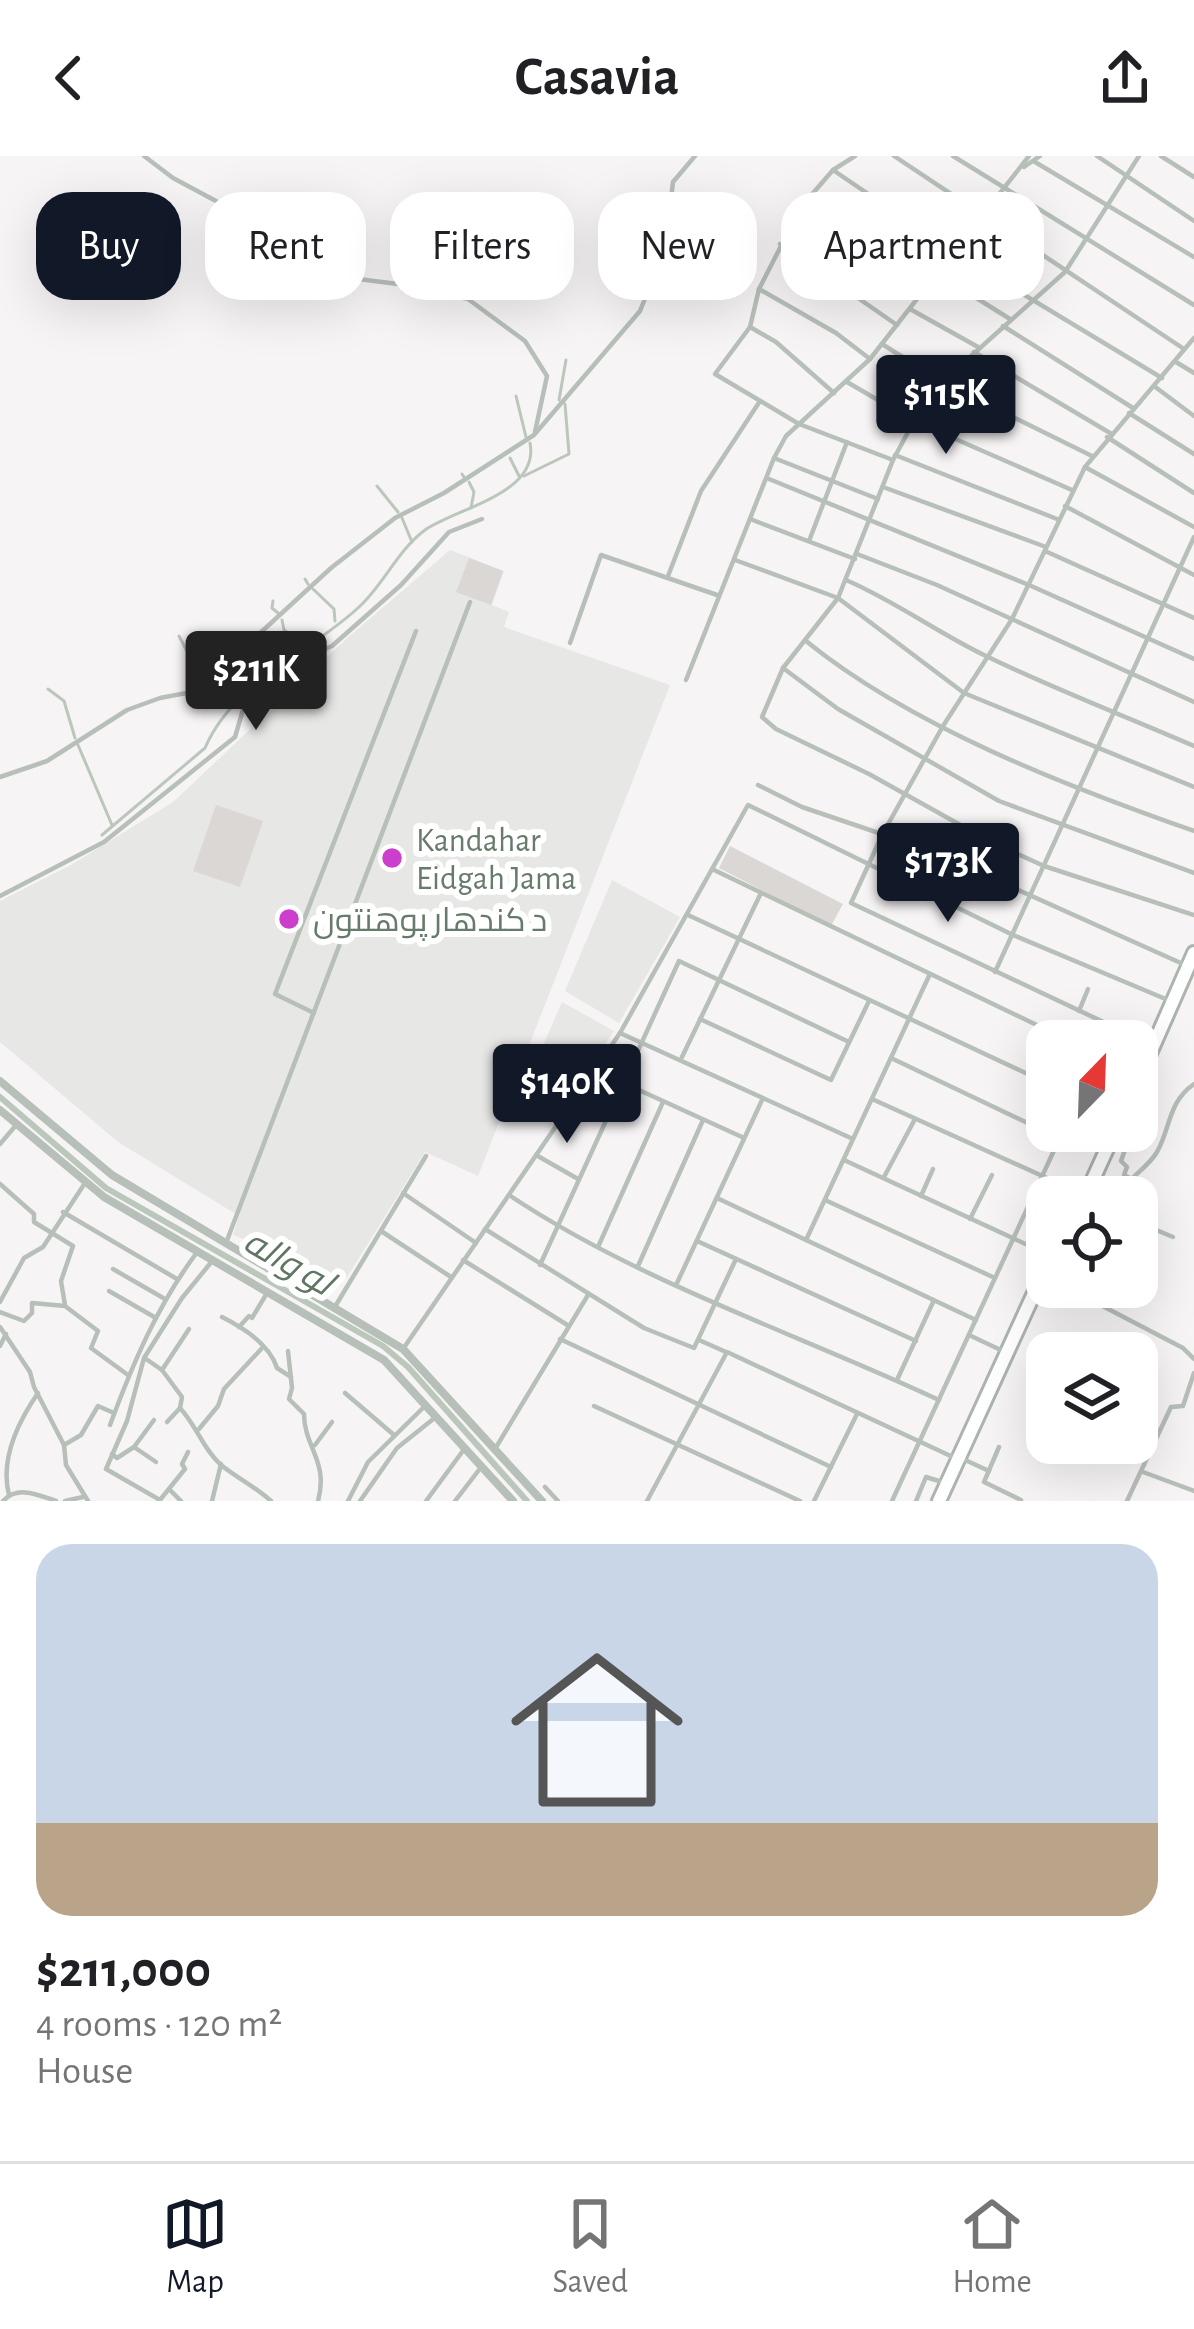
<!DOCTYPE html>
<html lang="en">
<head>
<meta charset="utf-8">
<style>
  :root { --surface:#fff; --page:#f6f6f6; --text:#202124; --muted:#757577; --line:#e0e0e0; --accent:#111827 }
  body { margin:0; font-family:"Alegreya Sans",Cairo,sans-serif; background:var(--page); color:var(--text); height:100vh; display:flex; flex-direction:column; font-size:45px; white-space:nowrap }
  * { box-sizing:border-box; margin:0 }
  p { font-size:39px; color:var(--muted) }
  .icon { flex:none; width:66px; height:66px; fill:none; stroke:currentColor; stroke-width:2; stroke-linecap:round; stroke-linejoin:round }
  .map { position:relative; height:1345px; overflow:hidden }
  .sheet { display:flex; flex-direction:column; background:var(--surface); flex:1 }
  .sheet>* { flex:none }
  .top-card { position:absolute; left:36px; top:36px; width:1122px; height:108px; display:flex; gap:24px }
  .needle { width:78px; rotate:23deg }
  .buttons { position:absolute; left:1026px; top:864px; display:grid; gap:24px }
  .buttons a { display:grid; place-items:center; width:132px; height:132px; border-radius:24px; background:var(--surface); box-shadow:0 12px 48px #0002; font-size:60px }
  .price { position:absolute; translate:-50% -102px; padding:0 27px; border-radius:12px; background:var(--accent); color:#fff; font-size:39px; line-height:78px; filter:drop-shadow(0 3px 6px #0008) }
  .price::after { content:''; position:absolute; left:50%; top:72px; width:36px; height:27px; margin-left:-18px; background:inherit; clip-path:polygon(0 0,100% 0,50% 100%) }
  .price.on { background:#222; color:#fff }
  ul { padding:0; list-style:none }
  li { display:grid; align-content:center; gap:24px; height:636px; padding:0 36px }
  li+li { border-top:3px solid var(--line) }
  li span { display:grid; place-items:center; height:372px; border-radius:36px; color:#555 }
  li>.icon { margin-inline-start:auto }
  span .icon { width:216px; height:216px; fill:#fffc; stroke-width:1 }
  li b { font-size:51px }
  .chip { padding:0 42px; border-radius:36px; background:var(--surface); box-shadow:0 12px 48px #0002; font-size:42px; line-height:108px }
  .chip.on { background:var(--accent); color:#fff }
  header { display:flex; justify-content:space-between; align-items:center; height:156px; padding:0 36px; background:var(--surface); font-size:54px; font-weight:600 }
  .tab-bar { display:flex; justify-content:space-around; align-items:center; height:168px; border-top:3px solid var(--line); background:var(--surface); font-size:33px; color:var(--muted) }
  .tab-bar a { display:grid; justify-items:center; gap:6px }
  .tab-bar .on { color:var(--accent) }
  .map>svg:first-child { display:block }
  .built { fill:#e7e7e6 }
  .green { fill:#dbd7d4 }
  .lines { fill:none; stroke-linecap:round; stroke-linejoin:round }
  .stream { stroke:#bac7ba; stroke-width:3 }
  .canal { stroke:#bac7ba; stroke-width:6 }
  .primary-casing { stroke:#acb4ae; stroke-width:18 }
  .minor { stroke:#b7bfb9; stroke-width:4.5 }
  .tertiary { stroke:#b7bfb9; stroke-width:8 }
  .primary { stroke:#fff; stroke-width:12 }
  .poi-dot { fill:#cb3fcc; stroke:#fff; stroke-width:4.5 }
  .labels { text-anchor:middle; stroke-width:12; stroke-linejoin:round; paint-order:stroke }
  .poi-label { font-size:33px; fill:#667b6a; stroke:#fff; text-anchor:start }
  .water-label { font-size:36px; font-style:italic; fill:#607661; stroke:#fff }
</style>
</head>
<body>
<header><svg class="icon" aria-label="back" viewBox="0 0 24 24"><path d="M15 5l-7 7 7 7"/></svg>Casavia<svg class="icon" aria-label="share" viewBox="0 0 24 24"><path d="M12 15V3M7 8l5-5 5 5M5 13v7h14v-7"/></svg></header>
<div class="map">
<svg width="1194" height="1345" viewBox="0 0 1194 1345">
  <rect width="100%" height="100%" fill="#f7f4f5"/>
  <!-- built -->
  <g class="built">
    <polygon points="450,394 504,415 492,449 509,456 504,471 670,529 478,1020 425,996 346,1123 233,1079 239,1060 118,986 0,886 0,745 71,709 173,646 345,484"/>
    <polygon points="612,724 680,761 619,867 565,835"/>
    <polygon points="562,846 614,875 566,945 529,922"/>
  </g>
  <!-- green -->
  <g class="green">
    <polygon points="469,402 503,415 491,449 456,436"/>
    <polygon points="216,649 263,665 240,731 193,715"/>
    <polygon points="730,690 843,748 831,770 719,712"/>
  </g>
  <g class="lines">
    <!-- stream -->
    <g class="stream">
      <polyline points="516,240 526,281"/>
      <polyline points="559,244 566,204"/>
      <polyline points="510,302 519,320"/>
      <polyline points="462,318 464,321"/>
      <polyline points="524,320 569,298 565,248"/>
      <polyline points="469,326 474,336 471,352"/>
      <polyline points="377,330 398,356"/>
      <polyline points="402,362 412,386"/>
      <polyline points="305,423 308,428"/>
      <polyline points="313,433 334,453 335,465"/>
      <polyline points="273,445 272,452 278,457"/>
      <polyline points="282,464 284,474 298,484 299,495"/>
      <polyline points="179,480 189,499 213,517"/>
      <polyline points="218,522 230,537 234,551"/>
      <polyline points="48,533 64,545 75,582"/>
      <polyline points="78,589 112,669"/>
      <path d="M102 679 205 592C234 525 309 498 359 451 384 428 397 395 425 374 456 352 540 338 530 287"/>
    </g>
    <!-- canal -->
    <polyline class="canal" points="0,941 106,1032 383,1190 408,1211 527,1345"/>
    <!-- primary casing -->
    <g class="primary-casing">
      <g id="primary">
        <polyline points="1137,927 1194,797"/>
        <polyline points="1085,1041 1115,975"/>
        <polyline points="939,1345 1047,1109"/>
      </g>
    </g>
    <!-- minor -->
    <g class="minor">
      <polyline points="144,0 173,22 216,45 310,117 414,130 468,143 525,185 547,220 535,276"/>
      <polyline points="855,0 833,14 801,51 759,133 750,171 715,218 799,268 893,304"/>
      <polyline points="894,0 1184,193"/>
      <polyline points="953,0 1194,149"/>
      <polyline points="1097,0 1194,65"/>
      <polyline points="1139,0 1065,116 942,226 914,265 893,304 838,442 783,512 762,561 776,573 869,618 991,686 1044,710 1194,759"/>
      <polyline points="1161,0 1194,21"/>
      <polyline points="1035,6 1194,101"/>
      <polyline points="1024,11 1040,0"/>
      <polyline points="833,14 955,97 1162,222"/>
      <polyline points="801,51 926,133"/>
      <polyline points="780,88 897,169"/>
      <polyline points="938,118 1010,163"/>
      <polyline points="759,133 836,177 870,203"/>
      <polyline points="910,153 978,191"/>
      <polyline points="1003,170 1133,252"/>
      <polyline points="750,171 776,186 834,237"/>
      <polyline points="882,188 942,226 1092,300"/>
      <polyline points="974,196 1110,277"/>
      <polyline points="1176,206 1194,217"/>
      <polyline points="847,226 914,265 1072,334"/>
      <polyline points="1154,230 1194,260"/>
      <polyline points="1129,257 1194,298"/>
      <polyline points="1107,281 1194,337"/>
      <polyline points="895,299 1057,363"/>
      <polyline points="774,302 878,343"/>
      <polyline points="1085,311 1194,371"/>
      <polyline points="769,323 1029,429 1194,503"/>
      <polyline points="883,331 1046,391"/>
      <polyline points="1065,350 1194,419"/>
      <polyline points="750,363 855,403"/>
      <polyline points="809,385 847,286"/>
      <polyline points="1045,395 1194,462"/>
      <polyline points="857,398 937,429 1194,546"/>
      <polyline points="735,404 838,442 964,537 1194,631"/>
      <polyline points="668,420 701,335 760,245"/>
      <path d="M846 424C895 445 938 477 986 500 1054 533 1125 560 1194 590"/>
      <path d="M806 485C912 571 1066 630 1194 675"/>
      <polyline points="570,487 601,399 717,439"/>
      <polyline points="783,512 838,553 999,645 1194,717"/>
      <polyline points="686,524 774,302 786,280 870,203 1029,0"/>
      <polyline points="0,621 47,605 127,554 160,542 197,535 331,412 395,362 444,337 534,279 640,155 665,93 673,26 695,0"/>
      <polyline points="758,629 802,651 929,694 1183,808"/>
      <polyline points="712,713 1070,885"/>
      <polyline points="0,740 104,686 235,581 245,547 286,509 332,490 401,429 449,376 482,363"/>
      <polyline points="688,759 1047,927"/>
      <polyline points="995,816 1194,381"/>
      <polyline points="1079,855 1088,833"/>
      <polyline points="314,857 275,838 416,475"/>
      <polyline points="700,863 831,924 869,845"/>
      <polyline points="620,877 853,983"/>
      <polyline points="1148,887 851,747 882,679 943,570 1012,463 1085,311 1194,182"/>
      <polyline points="682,901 760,739"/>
      <polyline points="891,902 1059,982"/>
      <polyline points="595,914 742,981"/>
      <polyline points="872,943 1080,1037"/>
      <polyline points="0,988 17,968"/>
      <polyline points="1127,988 1121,1005 1127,1011 1124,1019 1130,1022"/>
      <polyline points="536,999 578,1023"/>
      <polyline points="844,1004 1047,1098"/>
      <polyline points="884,1021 915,963"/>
      <polyline points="0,1028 34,1058 34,1066 73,1090 61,1125 65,1149"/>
      <polyline points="403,1037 476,1087"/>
      <path d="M509 1039C641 1127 796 1177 939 1244"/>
      <polyline points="921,1040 933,1013"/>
      <path d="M1118 1041C1127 1022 1147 1013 1157 996 1171 971 1168 946 1194 928"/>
      <polyline points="717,1042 976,1164"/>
      <polyline points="825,1044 995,1122"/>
      <polyline points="63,1056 177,1123"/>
      <polyline points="970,1063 992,1019"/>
      <polyline points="1137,1066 1173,1081"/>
      <polyline points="485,1073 644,1172 694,1192 736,1103"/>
      <polyline points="381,1075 451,1121"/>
      <polyline points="806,1084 929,820"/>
      <polyline points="697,1085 916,1185"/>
      <polyline points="226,1087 470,446"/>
      <polyline points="598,1091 663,946"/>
      <polyline points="463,1104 569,1170"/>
      <polyline points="540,1109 679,805 849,886"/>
      <polyline points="638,1110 703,964"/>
      <polyline points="113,1113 165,1143"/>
      <polyline points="677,1127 763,942"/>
      <polyline points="1066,1131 1183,1192 1194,1203"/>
      <polyline points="109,1135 156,1162"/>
      <polyline points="0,1146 24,1102 43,1091 85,1027"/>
      <polyline points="336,1149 426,1000"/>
      <polyline points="0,1156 24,1165 32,1157 32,1147 65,1150 98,1175 91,1192 128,1219"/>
      <path d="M222 1161C244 1172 270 1189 277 1212L291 1221"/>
      <polyline points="0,1171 30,1216 34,1231 64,1289 66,1309 88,1345"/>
      <polyline points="239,1171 249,1160 252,1162 267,1137"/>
      <polyline points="969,1179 1007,1197"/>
      <polyline points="560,1183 831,1311"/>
      <polyline points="699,1184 726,1196"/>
      <polyline points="0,1190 6,1178"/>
      <polyline points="403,1193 620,877 748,649 1013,779 1168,844"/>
      <path d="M288 1195 292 1232 289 1243 304 1258C304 1291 329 1305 318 1345"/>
      <path d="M146 1203 162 1214 182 1241 180 1252C198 1272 203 1293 221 1309 237 1322 256 1331 271 1345"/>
      <polyline points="162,1214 189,1173"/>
      <polyline points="897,1224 934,1144"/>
      <polyline points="345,1237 394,1279"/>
      <polyline points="594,1250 800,1345"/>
      <polyline points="167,1266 180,1252"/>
      <path d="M110 1269C133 1207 158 1148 198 1095"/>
      <polyline points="199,1273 218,1250 224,1233 263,1191"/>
      <polyline points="64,1289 81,1279 98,1250 114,1257"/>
      <polyline points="315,1289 332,1266"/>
      <polyline points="134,1291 156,1306"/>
      <polyline points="999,1291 984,1326 1021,1344"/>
      <polyline points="495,1293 588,1139"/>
      <polyline points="188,1296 182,1308 185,1313 160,1344 106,1313 127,1265 144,1202 182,1142 213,1104"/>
      <polyline points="112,1298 117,1302 134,1291 154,1264"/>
      <polyline points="963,1303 989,1315"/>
      <polyline points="1143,1316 1194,1335"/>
      <polyline points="545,1331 558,1345"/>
      <polyline points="170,1334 181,1345"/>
      <path d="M9 1339C0 1304 18 1266 38 1237"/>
      <path d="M3 1345C18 1329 38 1339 56 1345"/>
      <polyline points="65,1345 83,1341"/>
      <polyline points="212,1345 221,1308"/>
      <polyline points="348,1345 368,1306 426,1249"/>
      <polyline points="360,1345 397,1292 437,1260"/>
      <polyline points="426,1345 465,1292"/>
      <polyline points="455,1345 482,1310"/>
      <polyline points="647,1345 727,1196 955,1302"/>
      <polyline points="814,1345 857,1258"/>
      <polyline points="892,1345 1063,975"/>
      <polyline points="916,1345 926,1321 942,1326"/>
      <polyline points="1127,1345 1171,1251 1183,1250 1194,1217"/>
    </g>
    <!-- tertiary -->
    <g class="tertiary">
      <polyline points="0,925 112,1019 403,1193 542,1345"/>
      <polyline points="0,954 104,1041 384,1204 513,1345"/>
    </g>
    <!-- primary -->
    <use href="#primary" class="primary"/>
  </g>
  <!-- markers -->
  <g class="poi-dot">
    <circle cx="392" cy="702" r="12"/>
    <circle cx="289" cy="763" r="12"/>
  </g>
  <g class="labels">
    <!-- poi labels -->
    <g class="poi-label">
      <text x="416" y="695">Kandahar<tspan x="416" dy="38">Eidgah Jama</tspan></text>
      <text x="313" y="775">د کندهار پوهنتون</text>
    </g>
    <!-- water labels -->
    <g class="water-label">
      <text transform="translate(289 1105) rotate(30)" y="13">لو واله</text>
    </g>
  </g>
</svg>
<div class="buttons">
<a><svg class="needle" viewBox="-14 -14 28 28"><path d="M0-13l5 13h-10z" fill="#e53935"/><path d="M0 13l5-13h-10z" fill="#757577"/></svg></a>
<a><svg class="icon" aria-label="locate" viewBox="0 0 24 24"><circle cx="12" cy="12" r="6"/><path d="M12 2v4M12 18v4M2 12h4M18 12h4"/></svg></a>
<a><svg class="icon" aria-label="layers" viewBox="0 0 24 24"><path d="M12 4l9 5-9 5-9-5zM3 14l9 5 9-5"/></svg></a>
</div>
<b class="price" style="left:946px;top:301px">$115K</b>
<b class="price on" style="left:256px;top:577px">$211K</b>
<b class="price" style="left:948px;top:769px">$173K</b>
<b class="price" style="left:567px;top:990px">$140K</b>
<div class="top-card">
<a class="chip on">Buy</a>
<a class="chip">Rent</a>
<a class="chip">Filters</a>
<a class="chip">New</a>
<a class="chip">Apartment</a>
</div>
</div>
<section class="sheet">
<ul>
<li><span style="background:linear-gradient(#c9d6e8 75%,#b9a48a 0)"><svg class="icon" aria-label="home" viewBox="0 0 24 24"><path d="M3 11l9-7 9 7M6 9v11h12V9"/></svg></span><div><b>$211,000</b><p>4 rooms · 120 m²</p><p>House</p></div></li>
</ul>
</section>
<nav class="tab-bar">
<a class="on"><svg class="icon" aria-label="map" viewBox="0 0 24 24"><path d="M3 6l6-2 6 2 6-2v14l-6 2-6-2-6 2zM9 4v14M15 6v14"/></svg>Map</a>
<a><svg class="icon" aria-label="saved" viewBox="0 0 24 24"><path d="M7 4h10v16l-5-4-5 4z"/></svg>Saved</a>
<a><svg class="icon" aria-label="home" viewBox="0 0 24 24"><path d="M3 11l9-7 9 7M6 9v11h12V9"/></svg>Home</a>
</nav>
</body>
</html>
